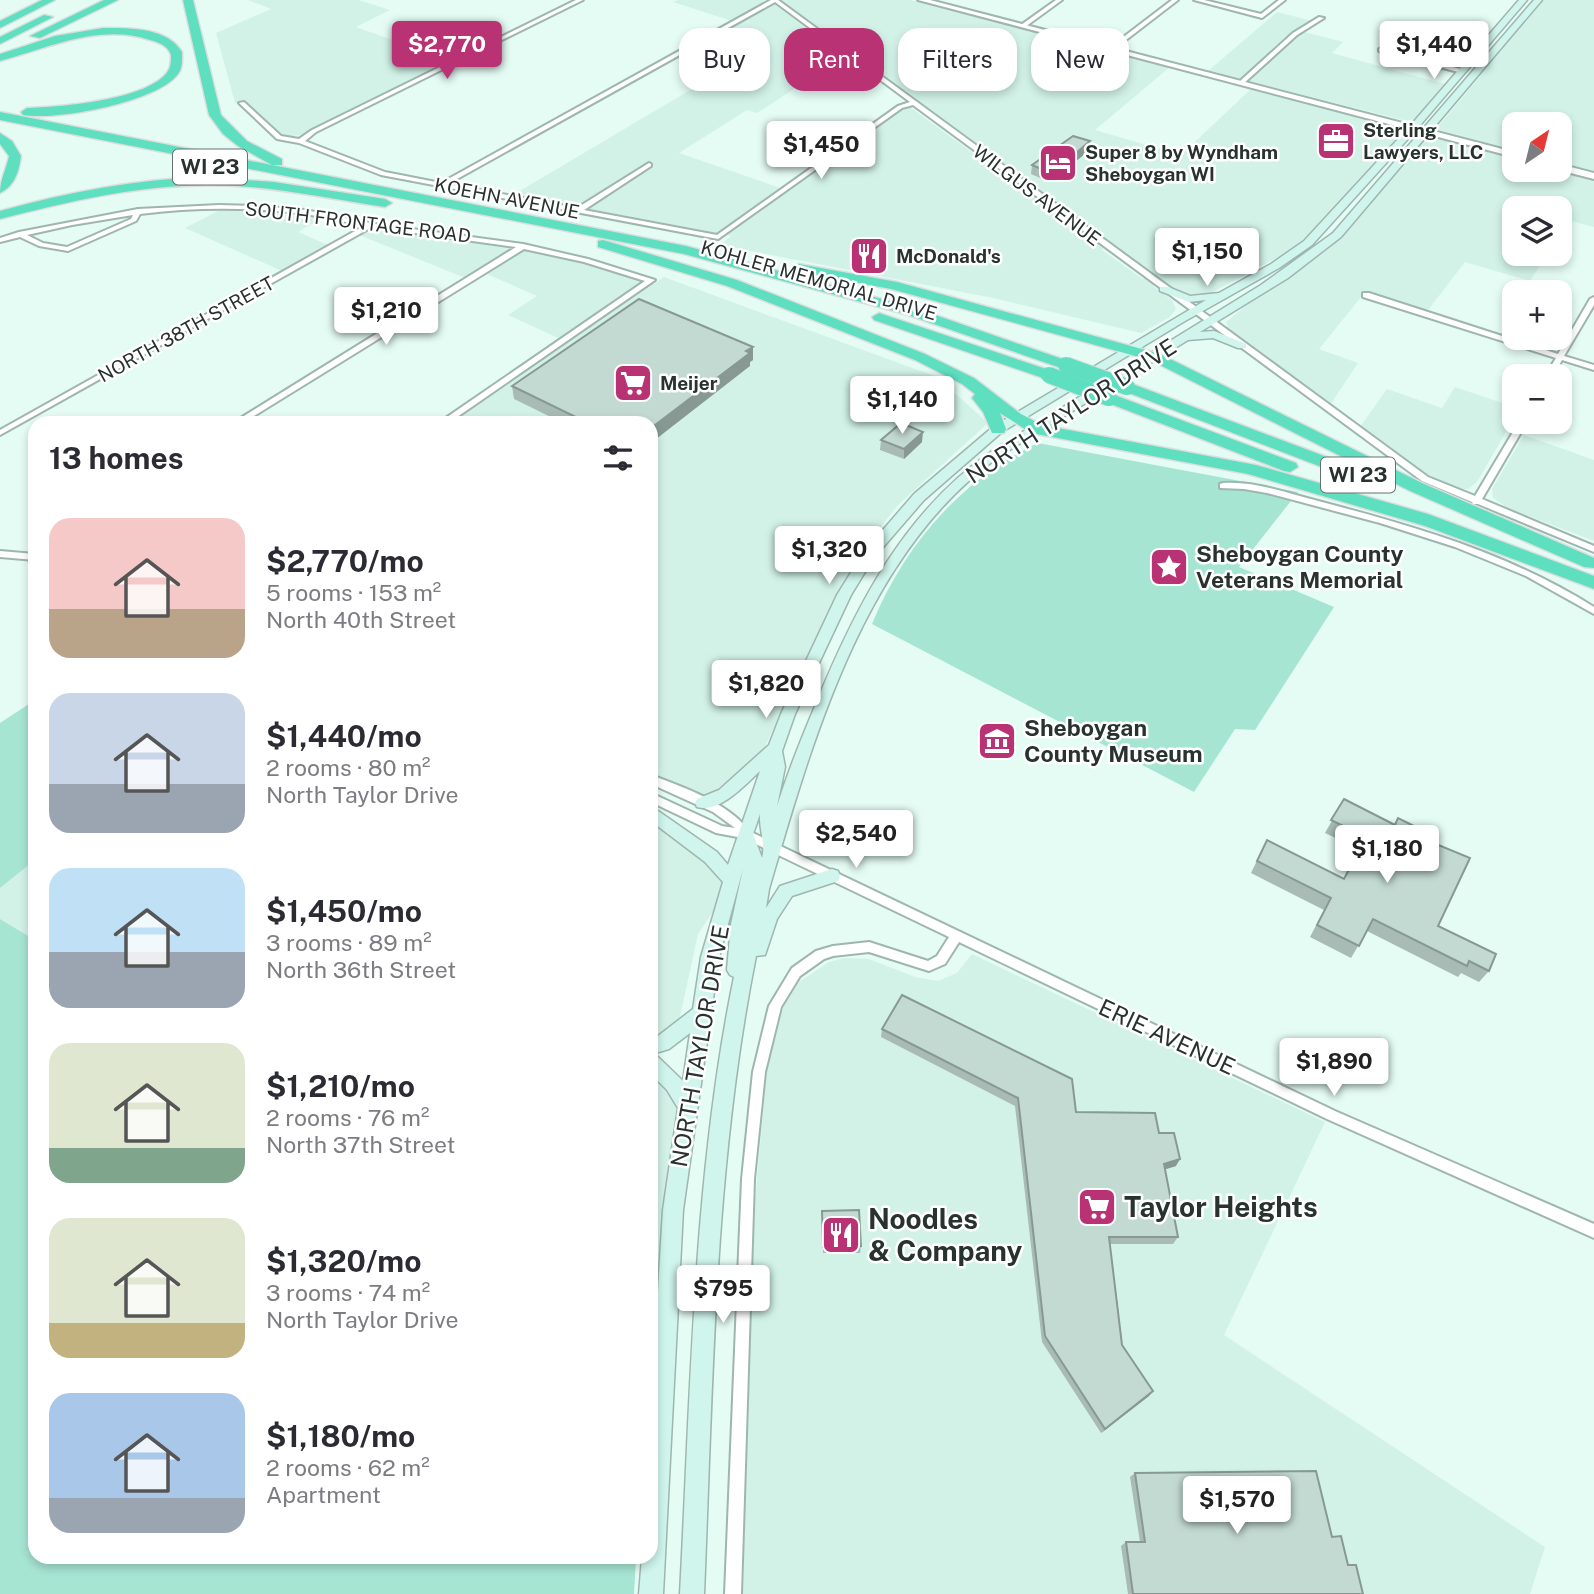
<!DOCTYPE html>
<html lang="en">
<head>
<meta charset="utf-8">
<style>
  :root { --surface:#fff; --page:#f2f2f3; --text:#2b2b33; --muted:#7c7c81; --accent:#b83274 }
  body { margin:0; font-family:"Public Sans",sans-serif; background:var(--page); color:var(--text); height:100vh; display:flex; flex-direction:column; font-size:26px; white-space:nowrap }
  * { box-sizing:border-box; margin:0 }
  p { font-size:23px; color:var(--muted) }
  .icon { flex:none; width:38px; height:38px; fill:none; stroke:currentColor; stroke-width:2; stroke-linecap:round; stroke-linejoin:round }
  .map { position:relative; flex:1; overflow:hidden }
  .sheet { position:absolute; left:28px; top:416px; width:630px; height:1148px; display:flex; flex-direction:column; background:var(--surface); border-radius:21px; box-shadow:0 4px 10px #0003 }
  .sheet>* { flex:none }
  .banner { position:absolute; left:679px; top:28px; width:665px; height:63px; display:flex; gap:14px }
  .needle { width:46px; rotate:35deg }
  .fabs { position:absolute; left:1502px; top:112px; display:grid; gap:14px }
  .fabs a { display:grid; place-items:center; width:70px; height:70px; border-radius:14px; background:var(--surface); box-shadow:0 4px 10px #0003; font-size:35px }
  .price { position:absolute; translate:-50% -60px; padding:0 16px; border-radius:7px; background:#fff; color:#222; font-size:23px; line-height:46px; filter:drop-shadow(0 2px 4px #0008) }
  .price::after { content:''; position:absolute; left:50%; top:42px; width:21px; height:16px; margin-left:-10px; background:inherit; clip-path:polygon(0 0,100% 0,50% 100%) }
  .price.on { background:var(--accent); color:#fff }
  ul { padding:0; list-style:none }
  li { display:flex; align-items:center; gap:21px; height:175px; padding:0 21px }
  li span { display:grid; place-items:center; flex:none; width:196px; height:140px; border-radius:21px; color:#555 }
  li>.icon { margin-inline-start:auto }
  span .icon { width:84px; height:84px; fill:#fffc; stroke-width:1 }
  li b { font-size:30px }
  h2 { display:flex; justify-content:space-between; align-items:center; height:84px; padding:0 21px; font-size:30px }
  .chip { padding:0 24px; border-radius:21px; background:var(--surface); box-shadow:0 4px 10px #0003; font-size:24px; line-height:63px }
  .chip.on { background:var(--accent); color:#fff }
  .map>svg:first-child { display:block }
  .built { fill:#d2f2e8; fill-rule:evenodd }
  .green { fill:#a7e5d3 }
  .lines { fill:none; stroke-linecap:round; stroke-linejoin:round }
  .minor-casing { stroke:#9fb6af; stroke-width:4 }
  .tertiary-casing { stroke:#9fb6af; stroke-width:4 }
  .secondary-casing { stroke:#9fb6af; stroke-width:3 }
  .motorway-casing { stroke:#dddede; stroke-width:3 }
  .minor { fill:#fff; fill-rule:evenodd }
  .tertiary { fill:#fff; fill-rule:evenodd }
  .secondary { fill:#cff5ec; fill-rule:evenodd }
  .motorway { fill:#5edfc0; fill-rule:evenodd }
  .motorway-bridge-casing { stroke:#dddede; stroke-width:18; stroke-linecap:butt }
  .motorway-bridge { stroke:#5edfc0; stroke-width:16 }
  .wall { fill:#a8bbb5 }
  .shaded-wall { fill:#889994 }
  .building { fill:#c3dad3; stroke:#889994; stroke-width:2 }
  .labels { text-anchor:middle; stroke-width:5; stroke-linejoin:round; paint-order:stroke }
  .far-poi-label { font-size:19px; font-weight:bold; fill:#28322f; stroke:#fff; text-anchor:start }
  .far-street-label { font-size:19px; fill:#28322f; stroke:#fff }
  .shield { fill:#fff; stroke:#68706d; stroke-width:2 }
  .shield-label { font-size:21px; font-weight:bold; fill:#28322f }
  .street-label { font-size:23px; fill:#28322f; stroke:#fff }
  .poi-label { font-size:23px; font-weight:bold; fill:#28322f; stroke:#fff; text-anchor:start }
  .near-poi-label { font-size:28px; font-weight:bold; fill:#28322f; stroke:#fff; text-anchor:start }
</style>
</head>
<body>
<div class="map">
<svg width="1594" height="1594" viewBox="0 0 1594 1594">
  <rect width="100%" height="100%" fill="#e4fcf4"/>
  <!-- built -->
  <g class="built">
    <polygon points="248,0 359,0 390,10 356,27 452,61 301,135 284,137 246,102 235,103 216,33 271,9"/>
    <polygon points="678,0 766,0 732,21 673,2"/>
    <path d="M780 0H911L1170 67 1095 130 1181 155 1252 88 1399 126 1404 130 1312 233 1282 255 1207 295 1191 297 1177 293 1165 283 1153 286 1172 300 1176 309 1170 317 1141 333 993 298 720 245 731 236 711 232 513 195 768 44 726 29ZM808 20 888 79 1021 178 1014 183 910 107 901 111 789 191 679 153 747 110 757 113 845 56 802 24ZM1110 242 1150 272V273L1143 279 1102 250Z"/>
    <polygon points="1544,0 1594,0 1594,171 1559,162 1559,124 1514,124 1514,150 1436,129"/>
    <polygon points="1277,12 1313,21 1297,30 1343,42 1332,53 1445,84 1414,119 1407,121 1208,71"/>
    <polygon points="1436,136 1514,157 1514,170 1559,169 1594,179 1594,227 1568,220 1559,234 1559,208 1514,208 1514,254 1547,254 1530,281 1465,262 1428,310 1366,291 1319,349 1358,363 1330,405 1233,333 1228,329 1226,322 1264,291 1327,250 1427,138"/>
    <polygon points="222,209 322,218 298,232 328,245 282,271 185,228"/>
    <polygon points="375,231 432,234 535,250 607,267 654,284 664,277 937,377 988,423 898,505 871,539 833,599 764,749 758,758 724,790 708,796 696,795 651,774 651,424 446,423 567,342 508,315 537,296 478,270 465,278 357,234"/>
    <polygon points="1455,387 1514,407 1514,418 1477,482 1468,489 1459,489 1423,472 1360,427 1387,389 1442,408"/>
    <polygon points="1524,435 1594,460 1594,541 1508,508 1493,498 1492,489"/>
    <polygon points="651,817 689,846 721,877 721,883 717,906 698,934 680,1017 671,1030 651,1040"/>
    <polygon points="35,860 35,940 0,919 0,888"/>
    <polygon points="972,954 1325,1122 1224,1335 1545,1547 1530,1594 743,1594 751,1242 767,1070 784,1004 799,982 829,962 844,958 869,959 915,977 938,981 957,973"/>
    <polygon points="651,1069 676,1098 676,1110 653,1306"/>
  </g>
  <!-- green -->
  <g class="green">
    <path d="M1038 443 1298 492 1239 567 1334 607 1255 730 1235 729 1194 792 872 624C904 546 960 480 1038 443Z"/>
    <polygon points="35,700 35,860 0,888 0,723"/>
    <polygon points="0,919 35,940 35,1558 636,1558 634,1594 0,1594"/>
  </g>
  <g class="lines">
    <!-- minor casing -->
    <g class="minor-casing">
      <g id="minor">
        <path d="M576 0H583L316 132 305 141 385 172 441 183 771 0H778L1428 477 1475 496 1519 422H1527L1482 499 1594 546V552L1478 504H1473L1472 502 1422 481 913 105 902 108 718 239 381 175 299 143 277 139 239 103 244 102 281 136 299 139 312 130ZM775 2 910 102 898 106 717 235 584 210 651 166V164L649 163 577 208 448 184Z"/>
        <polygon points="1056,0 1062,0 1025,27 1021,27 1021,25"/>
        <polygon points="1172,0 1178,0 1113,50 1109,50 1109,48"/>
        <polygon points="1194,0 1204,0 1261,14 1279,0 1285,0 1262,18"/>
        <polygon points="1319,17 1324,18 1297,35 1243,84 1239,84 1239,82 1293,33"/>
        <polygon points="1381,48 1464,70 1465,71 1462,73 1379,51 1379,49"/>
        <path d="M219 205 256 206 305 210 375 224 523 244 588 259 655 280 447 424H437L645 281 584 262 524 249 241 424H231L516 247 372 227 0 435V430L364 226C344 222 324 217 305 214 251 207 194 207 140 214L136 221 68 251 39 246 20 237 0 242V238L19 232 138 209ZM133 215 131 219 67 247 43 243 27 235 72 225Z"/>
        <polygon points="1363,293 1369,293 1558,354 1590,299 1594,297 1594,305 1564,356 1594,365 1594,370 1562,360 1553,376 1545,376 1556,358 1363,297"/>
        <path d="M1223 483C1257 481 1289 494 1322 502 1417 527 1510 554 1594 607V614L1526 576 1455 547 1380 523 1267 493 1244 489 1220 488V484Z"/>
        <polygon points="0,551 35,554 35,560 0,557"/>
        <path d="M651 775C683 787 729 803 749 831L1335 1111 1594 1224V1238L1327 1119 959 942 945 964 929 971 869 952 833 956 824 959 800 976 781 1007 765 1072 754 1179 741 1594H725L742 1179 753 1072 769 1006 792 968 816 951 833 946 869 942 928 961 937 956 949 937 743 838 716 833 651 802V793L722 826 735 828 713 812 651 784Z"/>
      </g>
    </g>
    <!-- tertiary casing -->
    <g class="tertiary-casing">
      <g id="tertiary">
        <polygon points="918,0 930,0 1514,152 1514,157"/>
        <polygon points="1559,164 1594,173 1594,179 1559,170"/>
      </g>
    </g>
    <!-- secondary casing -->
    <g class="secondary-casing">
      <path id="secondary" d="M1519 0H1527L1416 130 1312 245 1279 268 1185 321 1002 432 924 500 873 559 851 595 795 714 782 751 785 767 777 806C788 772 801 739 815 706 855 608 904 510 995 449L1261 285 1333 233 1534 0H1542L1341 237 1288 278 1200 332 1214 331 1246 344V348H1238L1213 338 1188 340 1003 454C866 548 813 738 769 889L766 908 780 886 832 869 838 871 840 876 838 881 792 896 777 919 765 955 756 956C714 1166 713 1381 704 1594H680C691 1391 693 1176 734 977L730 975 727 970 731 924 743 869 719 957 683 1210 663 1594H639L642 1558H651V1405L663 1210 678 1108 667 1090 651 1074V1038L658 1036 693 1009 701 957 723 882 705 862 651 821V806L717 852 728 865 760 771C746 784 719 814 697 807L695 803 697 799 719 790 769 745 781 714 837 595 863 553 914 494 994 426 1206 300 1189 302 1160 291V287H1168L1190 296 1219 293 1271 264 1304 241 1410 126ZM760 814C759 829 766 845 762 858L753 834ZM690 1033 683 1081 657 1056 652 1054 669 1049Z"/>
    </g>
    <!-- motorway casing -->
    <g class="motorway-casing">
      <g id="motorway">
        <polygon points="42,0 55,0 0,28 0,21"/>
        <polygon points="104,0 118,0 40,38 30,36"/>
        <polygon points="183,0 193,0 221,115 247,141 282,159 282,165 272,165 238,146 223,134 209,115"/>
        <polygon points="44,15 53,17 0,44 0,37"/>
        <path d="M103 28C129 28 167 27 182 52 182 59 183 68 178 74 158 102 56 121 23 115L21 112 27 108C60 107 149 100 168 71 171 67 171 60 171 55 167 45 160 43 150 40 99 23 48 48 0 61V54L55 36Z"/>
        <polygon points="0,112 686,246 915,308 1071,362 1074,365 1071,368 1061,368 905,314 684,254 0,120"/>
        <path d="M0 133 12 141 21 156C19 171 15 186 0 193 0 180 6 170 9 156L0 144Z"/>
        <path d="M207 177 274 182 385 199 392 203 385 207C336 200 287 189 237 186 155 181 78 199 0 219V211C68 192 136 179 207 177Z"/>
        <polygon points="603,240 737,280 925,354 974,378 1021,414 1042,425 1256,465 1428,514 1594,576 1594,589 1425,526 1248,474 1031,433 1000,413 1006,429 1004,433 992,433 983,412 972,398 975,394 962,384 915,360 727,286 598,247 598,241"/>
        <polygon points="799,264 897,282 1160,354 1422,483 1594,558 1594,568 1584,567 1410,491 1150,360 891,289 794,271 792,268"/>
        <polygon points="879,313 1055,372 1057,375 1055,378 1043,378 874,320 872,317"/>
        <polygon points="1127,382 1383,478 1385,482 1377,487 1371,486 1121,390 1119,387 1121,384"/>
        <polygon points="1109,393 1296,463 1298,467 1290,472 1284,471 1103,401 1101,398 1103,395"/>
      </g>
    </g>
    <!-- minor -->
    <use href="#minor" class="minor"/>
    <!-- tertiary -->
    <use href="#tertiary" class="tertiary"/>
    <!-- secondary -->
    <use href="#secondary" class="secondary"/>
    <!-- motorway -->
    <use href="#motorway" class="motorway"/>
    <!-- motorway-bridge casing -->
    <g class="motorway-bridge-casing">
      <g id="motorway-bridge">
        <polyline points="1066,365 1127,387"/>
        <polyline points="1049,375 1109,398"/>
      </g>
    </g>
    <!-- motorway-bridge -->
    <use href="#motorway-bridge" class="motorway-bridge"/>
  </g>
  <!-- wall -->
  <g class="wall">
    <polygon points="1088,151 1074,163 1066,165 1045,180 1031,174 1032,165"/>
    <polygon points="753,347 753,360 750,362 750,366 651,424 565,424 514,399 512,386"/>
    <polygon points="881,440 922,442 904,459 880,450"/>
    <polygon points="1344,799 1395,825 1398,818 1414,835 1438,926 1489,971 1479,982 1461,973 1458,977 1367,931 1351,958 1310,937 1324,910 1251,873 1267,840 1344,878 1359,849 1325,833"/>
    <polygon points="882,1029 1076,1112 1159,1133 1176,1166 1165,1169 1178,1237 1173,1244 1110,1244 1122,1345 1149,1396 1101,1433 1042,1342 1015,1106 881,1037"/>
    <polygon points="822,1218 861,1246 860,1253 823,1253"/>
    <polygon points="1135,1473 1332,1537 1348,1565 1363,1594 1128,1594 1121,1546 1126,1542 1140,1542 1130,1477"/>
  </g>
  <!-- shaded-wall -->
  <g class="shaded-wall">
    <polygon points="1090,141 1088,151 1074,163 1066,165 1045,180 1046,171 1067,155"/>
    <polygon points="753,347 753,360 750,362 750,366 651,443 651,428"/>
    <polygon points="923,432 922,442 904,459 904,449"/>
    <polygon points="1180,1159 1176,1166 1160,1171 1164,1164"/>
    <polygon points="1153,1391 1149,1396 1101,1433 1105,1429"/>
  </g>
  <!-- building -->
  <g class="building">
    <polygon points="1073,136 1090,141 1076,153 1067,155 1046,171 1032,165"/>
    <polygon points="639,299 753,347 746,351 750,353 651,428 651,424 590,424 512,386"/>
    <polygon points="901,423 923,432 904,449 881,440"/>
    <polygon points="1344,799 1395,825 1398,818 1418,828 1414,835 1470,858 1438,926 1496,954 1489,971 1469,961 1467,966 1373,919 1359,946 1317,925 1331,898 1257,861 1267,840 1344,879 1366,837 1331,820"/>
    <polygon points="902,995 1072,1079 1076,1112 1155,1113 1159,1133 1174,1133 1180,1159 1164,1164 1178,1237 1109,1237 1122,1345 1153,1391 1105,1429 1045,1336 1018,1098 882,1029"/>
    <polygon points="859,1210 861,1246 823,1247 822,1211"/>
    <polygon points="1316,1471 1332,1537 1341,1536 1348,1565 1356,1565 1363,1594 1133,1594 1126,1542 1145,1542 1135,1473"/>
  </g>
  <!-- icons -->
  <defs>
    <g id="office-square" transform="scale(2.0125)"><rect x="-9" y="-9" width="18" height="18" rx="4" fill="#b83274" stroke="#fff"/><path d="M-6-3h4V-5.5h4V-3h4V5H-6ZM-1-4.5V-3h2v-1.5ZM-6 0V1H6V0Z" fill="#fff"/></g>
    <g id="hotel-square" transform="scale(2.0125)"><rect x="-9" y="-9" width="18" height="18" rx="4" fill="#b83274" stroke="#fff"/><path d="M-6-4.5h1.5V1H6V5H4.5V3h-9V5H-6ZM-4 0a1.8 1.8 0 1 1 3.6 0ZM.5 0V-2.5h3Q6-2.5 6 0Z" fill="#fff"/></g>
    <g id="restaurant-square" transform="scale(2.0125)"><rect x="-9" y="-9" width="18" height="18" rx="4" fill="#b83274" stroke="#fff"/><path d="M-5-6h1v4h1v-4h1v4h1v-4h1v5L-1.5 .5V6h-2V.5L-5-1ZM5-6V6H3V1.5H1.5Q1.5-4 5-6Z" fill="#fff"/></g>
    <g id="supermarket-square" transform="scale(2.0125)"><rect x="-9" y="-9" width="18" height="18" rx="4" fill="#b83274" stroke="#fff"/><path d="M-6-5.5h2.5l.6 2H6L4.5 2H-2.5L-4.4-4H-6ZM-1.5 3.2a1.3 1.3 0 1 0 .1 0ZM3 3.2a1.3 1.3 0 1 0 .1 0Z" fill="#fff"/></g>
    <g id="sight-square" transform="scale(2.0125)"><rect x="-9" y="-9" width="18" height="18" rx="4" fill="#b83274" stroke="#fff"/><path d="M0-6L1.8-2.2L6-1.7L2.9 1.2L3.7 5.4L0 3.3L-3.7 5.4L-2.9 1.2L-6-1.7L-1.8-2.2Z" fill="#fff"/></g>
    <g id="museum-square" transform="scale(2.0125)"><rect x="-9" y="-9" width="18" height="18" rx="4" fill="#b83274" stroke="#fff"/><path d="M0-6L6-3V-2H-6V-3ZM-5-1h2V3h-2ZM-1-1h2V3h-2ZM3-1h2V3H3ZM-6 4H6V6H-6Z" fill="#fff"/></g>
  </defs>
  <g fill-rule="evenodd">
    <use href="#office-square" x="1336" y="141"/>
    <use href="#hotel-square" x="1058" y="163"/>
    <use href="#restaurant-square" x="869" y="256"/>
    <use href="#supermarket-square" x="633" y="383"/>
    <use href="#sight-square" x="1169" y="567"/>
    <use href="#museum-square" x="997" y="741"/>
    <use href="#supermarket-square" x="1097" y="1207"/>
    <use href="#restaurant-square" x="841" y="1235"/>
  </g>
  <g class="labels">
    <!-- far-poi labels -->
    <g class="far-poi-label">
      <text x="1363" y="137">Sterling<tspan x="1363" dy="22">Lawyers, LLC</tspan></text>
      <text x="1085" y="159">Super 8 by Wyndham<tspan x="1085" dy="22">Sheboygan WI</tspan></text>
      <text x="896" y="263">McDonald's</text>
      <text x="660" y="390">Meijer</text>
    </g>
    <!-- far-street labels -->
    <g class="far-street-label">
      <text transform="translate(1037 195) rotate(37)" y="7">WILGUS AVENUE</text>
      <text transform="translate(507 198) rotate(11)" y="7">KOEHN AVENUE</text>
      <text transform="translate(358 222) rotate(7)" y="7">SOUTH FRONTAGE ROAD</text>
      <text transform="translate(819 280) rotate(16)" y="7">KOHLER MEMORIAL DRIVE</text>
      <text transform="translate(186 329) rotate(-29)" y="7">NORTH 38TH STREET</text>
    </g>
    <!-- shield labels -->
    <g class="shield">
      <rect x="173" y="149.5" width="74" height="35" rx="5"/>
      <rect x="1321" y="457.5" width="74" height="35" rx="5"/>
    </g>
    <g class="shield-label">
      <text x="210" y="174">WI 23</text>
      <text x="1358" y="482">WI 23</text>
    </g>
    <!-- street labels -->
    <g class="street-label">
      <text transform="translate(1071 411) rotate(-33)" y="8">NORTH TAYLOR DRIVE</text>
      <text transform="translate(1167 1037) rotate(25)" y="8">ERIE AVENUE</text>
      <text transform="translate(700 1046) rotate(-80)" y="8">NORTH TAYLOR DRIVE</text>
    </g>
    <!-- poi labels -->
    <g class="poi-label">
      <text x="1196" y="562">Sheboygan County<tspan x="1196" dy="26">Veterans Memorial</tspan></text>
      <text x="1024" y="736">Sheboygan<tspan x="1024" dy="26">County Museum</tspan></text>
    </g>
    <!-- near-poi labels -->
    <g class="near-poi-label">
      <text x="1124" y="1217">Taylor Heights</text>
      <text x="868" y="1229">Noodles<tspan x="868" dy="32">&amp; Company</tspan></text>
    </g>
  </g>
</svg>
<div class="fabs">
<a><svg class="needle" viewBox="-14 -14 28 28"><path d="M0-13l5 13h-10z" fill="#e53935"/><path d="M0 13l5-13h-10z" fill="#7c7c81"/></svg></a>
<a><svg class="icon" aria-label="layers" viewBox="0 0 24 24"><path d="M12 4l9 5-9 5-9-5zM3 14l9 5 9-5"/></svg></a>
<a>+</a>
<a>−</a>
</div>
<b class="price on" style="left:447px;top:81px">$2,770</b>
<b class="price" style="left:1434px;top:81px">$1,440</b>
<b class="price" style="left:821px;top:181px">$1,450</b>
<b class="price" style="left:1207px;top:288px">$1,150</b>
<b class="price" style="left:386px;top:347px">$1,210</b>
<b class="price" style="left:902px;top:436px">$1,140</b>
<b class="price" style="left:829px;top:586px">$1,320</b>
<b class="price" style="left:766px;top:720px">$1,820</b>
<b class="price" style="left:856px;top:870px">$2,540</b>
<b class="price" style="left:1387px;top:885px">$1,180</b>
<b class="price" style="left:1334px;top:1098px">$1,890</b>
<b class="price" style="left:723px;top:1325px">$795</b>
<b class="price" style="left:1237px;top:1536px">$1,570</b>
<div class="banner">
<a class="chip">Buy</a>
<a class="chip on">Rent</a>
<a class="chip">Filters</a>
<a class="chip">New</a>
</div>
<section class="sheet">
<h2>13 homes<svg class="icon" aria-label="filters" viewBox="0 0 24 24"><path d="M4 7h16M4 17h16"/><circle cx="9" cy="7" r="2"/><circle cx="15" cy="17" r="2"/></svg></h2>
<ul>
<li><span style="background:linear-gradient(#f6c9c9 65%,#b9a48a 0)"><svg class="icon" aria-label="home" viewBox="0 0 24 24"><path d="M3 11l9-7 9 7M6 9v11h12V9"/></svg></span><div><b>$2,770/mo</b><p>5 rooms · 153 m²</p><p>North 40th Street</p></div></li>
<li><span style="background:linear-gradient(#c9d6e8 65%,#9aa5b1 0)"><svg class="icon" aria-label="home" viewBox="0 0 24 24"><path d="M3 11l9-7 9 7M6 9v11h12V9"/></svg></span><div><b>$1,440/mo</b><p>2 rooms · 80 m²</p><p>North Taylor Drive</p></div></li>
<li><span style="background:linear-gradient(#bfe0f5 60%,#9aa5b1 0)"><svg class="icon" aria-label="home" viewBox="0 0 24 24"><path d="M3 11l9-7 9 7M6 9v11h12V9"/></svg></span><div><b>$1,450/mo</b><p>3 rooms · 89 m²</p><p>North 36th Street</p></div></li>
<li><span style="background:linear-gradient(#dfe7d0 75%,#7fa58c 0)"><svg class="icon" aria-label="home" viewBox="0 0 24 24"><path d="M3 11l9-7 9 7M6 9v11h12V9"/></svg></span><div><b>$1,210/mo</b><p>2 rooms · 76 m²</p><p>North 37th Street</p></div></li>
<li><span style="background:linear-gradient(#dfe7d0 75%,#c2b280 0)"><svg class="icon" aria-label="home" viewBox="0 0 24 24"><path d="M3 11l9-7 9 7M6 9v11h12V9"/></svg></span><div><b>$1,320/mo</b><p>3 rooms · 74 m²</p><p>North Taylor Drive</p></div></li>
<li><span style="background:linear-gradient(#a9c7e8 75%,#9aa5b1 0)"><svg class="icon" aria-label="home" viewBox="0 0 24 24"><path d="M3 11l9-7 9 7M6 9v11h12V9"/></svg></span><div><b>$1,180/mo</b><p>2 rooms · 62 m²</p><p>Apartment</p></div></li>
</ul>
</section>
</div>
</body>
</html>
